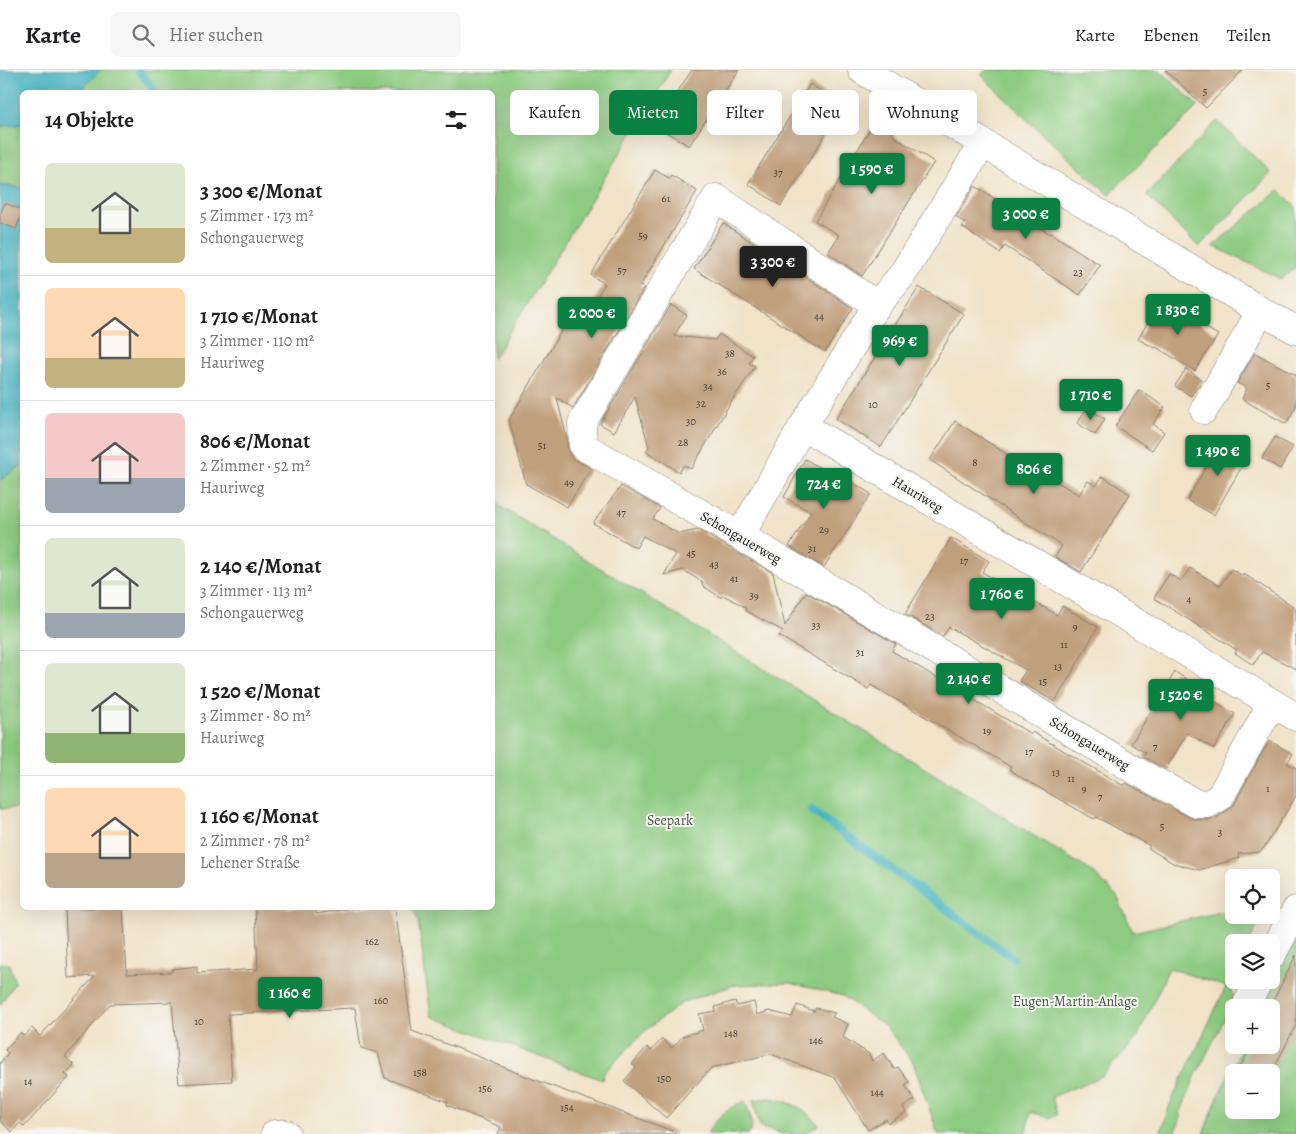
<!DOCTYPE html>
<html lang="de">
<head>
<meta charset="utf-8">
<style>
  :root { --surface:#fff; --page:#f6f6f6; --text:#202124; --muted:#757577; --line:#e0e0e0; --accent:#0b8043 }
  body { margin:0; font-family:Alegreya,serif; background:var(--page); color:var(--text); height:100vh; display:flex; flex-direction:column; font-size:19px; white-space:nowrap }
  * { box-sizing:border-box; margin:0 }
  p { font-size:16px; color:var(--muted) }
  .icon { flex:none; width:28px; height:28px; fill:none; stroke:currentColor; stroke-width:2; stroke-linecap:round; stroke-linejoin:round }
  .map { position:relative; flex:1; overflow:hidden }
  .sheet { position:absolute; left:20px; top:20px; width:475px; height:820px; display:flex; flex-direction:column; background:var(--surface); border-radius:8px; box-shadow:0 5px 20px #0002 }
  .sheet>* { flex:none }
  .banner { position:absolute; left:510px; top:20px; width:475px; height:45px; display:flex; gap:10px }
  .tools { position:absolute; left:1225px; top:799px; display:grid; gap:10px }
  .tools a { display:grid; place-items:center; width:55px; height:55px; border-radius:8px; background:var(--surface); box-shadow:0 5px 20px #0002; font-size:25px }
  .price { position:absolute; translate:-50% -42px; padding:0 11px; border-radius:5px; background:var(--accent); color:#fff; font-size:16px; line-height:32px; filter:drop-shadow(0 1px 2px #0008) }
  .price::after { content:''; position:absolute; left:50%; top:30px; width:15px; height:11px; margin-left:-8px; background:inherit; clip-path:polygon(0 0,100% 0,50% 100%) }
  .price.current { background:#222; color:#fff }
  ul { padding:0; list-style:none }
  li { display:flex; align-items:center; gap:15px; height:125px; padding:0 25px }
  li+li { border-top:1px solid var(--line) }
  li span { display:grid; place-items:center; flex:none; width:140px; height:100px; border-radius:8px; color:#555 }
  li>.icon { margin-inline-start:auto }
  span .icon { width:60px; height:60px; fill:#fffc; stroke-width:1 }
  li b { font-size:21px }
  h2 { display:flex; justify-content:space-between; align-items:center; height:60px; padding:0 25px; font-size:21px }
  .tag { padding:0 18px; border-radius:8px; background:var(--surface); box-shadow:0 5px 20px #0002; font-size:18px; line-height:45px }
  .tag.current { background:var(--accent); color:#fff }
  header { display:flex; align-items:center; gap:30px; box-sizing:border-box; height:70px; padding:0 25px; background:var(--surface); border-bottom:1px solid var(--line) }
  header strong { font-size:24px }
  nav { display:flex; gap:28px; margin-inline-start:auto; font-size:18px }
  .search { width:350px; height:45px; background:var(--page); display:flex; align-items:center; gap:12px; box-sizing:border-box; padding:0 18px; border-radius:8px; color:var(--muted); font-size:19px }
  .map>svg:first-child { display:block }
  .green { fill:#8dcb81; stroke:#54744e; fill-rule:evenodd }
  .water { fill:#46b3c2; stroke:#31686f }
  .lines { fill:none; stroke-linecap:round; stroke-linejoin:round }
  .stream { stroke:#46b3c2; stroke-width:8 }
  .building { fill:#c09f7c }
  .minor-casing { stroke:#867f72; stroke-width:29 }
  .minor { stroke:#fff; stroke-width:28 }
  .labels { text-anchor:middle; stroke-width:4; stroke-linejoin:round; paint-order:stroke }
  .number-label { font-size:11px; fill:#453d34 }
  .street-label { font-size:14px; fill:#1c1c1c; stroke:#f6f6f2 }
  .park-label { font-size:14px; fill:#44593f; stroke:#f6f6f2 }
</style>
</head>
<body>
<header>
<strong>Karte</strong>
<div class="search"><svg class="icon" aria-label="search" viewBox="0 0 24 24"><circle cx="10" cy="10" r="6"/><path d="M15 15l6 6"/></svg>Hier suchen</div>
<nav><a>Karte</a><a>Ebenen</a><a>Teilen</a></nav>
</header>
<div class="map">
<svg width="1296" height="1064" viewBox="0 0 1296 1064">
  <rect width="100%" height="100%" fill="#f6f6f2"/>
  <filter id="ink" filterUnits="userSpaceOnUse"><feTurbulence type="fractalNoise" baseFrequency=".02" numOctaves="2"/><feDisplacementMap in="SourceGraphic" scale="10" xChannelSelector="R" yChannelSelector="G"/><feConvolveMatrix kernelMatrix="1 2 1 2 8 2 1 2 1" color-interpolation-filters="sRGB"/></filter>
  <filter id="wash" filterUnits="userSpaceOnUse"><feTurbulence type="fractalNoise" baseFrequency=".0096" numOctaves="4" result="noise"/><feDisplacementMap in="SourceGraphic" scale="20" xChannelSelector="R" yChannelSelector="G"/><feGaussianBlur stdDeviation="1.12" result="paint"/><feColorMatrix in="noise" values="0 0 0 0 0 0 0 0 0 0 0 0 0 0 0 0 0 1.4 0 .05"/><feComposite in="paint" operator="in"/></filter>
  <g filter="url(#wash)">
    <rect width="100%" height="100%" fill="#f1e2c8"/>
    <!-- green -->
    <g class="green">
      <polygon points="101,0 671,0 493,289 492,22 79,22"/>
      <polygon points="986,0 1160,0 1198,36 1109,125 1025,48 981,5"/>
      <polygon points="1217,51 1271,103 1199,177 1146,125"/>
      <polygon points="22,54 22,118 0,115 0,56 16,55"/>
      <polygon points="1279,120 1296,137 1296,197 1281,209 1213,176"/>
      <polygon points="22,395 22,738 0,739 0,410"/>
      <polygon points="493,432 1091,801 1117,826 1133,862 1234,839 1234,845 1263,845 1249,872 1234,872 1234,903 1227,917 1232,920 1234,930 1195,1007 1179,1046 1181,1047 1175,1064 1160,1064 1170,1034 1226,917 1169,898 1137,968 1102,1006 1052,1027 1057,1045 1049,1048 1031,1042 1025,1064 938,1064 913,992 886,957 843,926 790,913 735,915 683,932 646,960 604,1003 602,1010 431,946 418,851 413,838 492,838"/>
      <path d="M1296 867V1064H1203L1218 1027 1243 975H1271V938L1261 937ZM1234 1002H1271V1040H1234Z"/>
      <polygon points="0,893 9,894 15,912 0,935"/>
      <path d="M769 1028C791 1031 804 1038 819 1055L805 1064H782L769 1059H764L760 1056 753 1030Z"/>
      <path d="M745 1031C748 1041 756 1056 749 1064H707C716 1047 728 1038 745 1031Z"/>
    </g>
    <!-- water -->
    <g class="water">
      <polygon points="0,0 101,0 79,22 22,22 22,54 16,55 0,56"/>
      <polygon points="0,115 22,118 22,395 0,410"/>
    </g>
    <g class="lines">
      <!-- stream -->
      <g class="stream">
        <polyline points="138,0 156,22"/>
        <polyline points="811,740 1013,888"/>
      </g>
    </g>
    <g id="blocks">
      <!-- building -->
      <g class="building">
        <polygon points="692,0 739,0 689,76 655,55"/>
        <polygon points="1165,0 1243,0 1206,38"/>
        <polygon points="810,14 843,36 781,136 748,114"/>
        <polygon points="879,44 898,55 892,65 934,92 862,206 828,183 839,165 815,151"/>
        <polygon points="655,100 669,108 671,105 697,121 640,216 644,218 573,338 557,328 567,369 567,377 569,384 572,389 591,398 567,437 526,414 509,350 574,239 584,245 605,214 591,205"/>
        <polygon points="975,116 1050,164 1051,163 1100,195 1080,225 1005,176 1000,183 962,157 965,153 956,147"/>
        <polygon points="5,133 22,140 22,144 16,159 0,153 0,144"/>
        <polygon points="723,153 853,238 825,282 694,199"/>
        <polygon points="919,217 964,244 881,377 836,349"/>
        <polygon points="1161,230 1218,265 1195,301 1156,277 1155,278 1138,269"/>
        <polygon points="671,235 687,245 674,266 715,270 719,264 753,286 749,293 755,296 728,337 691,399 684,395 679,402 646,381 649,377 635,327 614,362 600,354"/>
        <polygon points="1255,283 1296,305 1296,336 1286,354 1242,329 1247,318 1237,313"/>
        <polygon points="1186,299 1202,310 1191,326 1175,316"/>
        <polygon points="1139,320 1165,337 1153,354 1164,362 1152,380 1115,356"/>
        <polygon points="1087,338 1105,349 1095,365 1077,353"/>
        <polygon points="955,351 1047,410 1049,407 1079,425 1088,411 1096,416 1102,406 1130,424 1081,502 1055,487 1062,476 930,390"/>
        <polygon points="1275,367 1293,377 1280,399 1262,388"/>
        <polygon points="1222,369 1249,384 1214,445 1187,430"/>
        <polygon points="805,389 834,406 836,402 871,424 824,497 789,476 811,442 784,427"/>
        <polygon points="621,416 660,438 653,449 679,464 698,460 773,503 785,556 806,522 896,574 892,581 1031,664 1032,662 1124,716 1126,713 1190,748 1197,750 1208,750 1216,748 1228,740 1234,735 1259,688 1270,671 1293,684 1287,693 1296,698 1296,726 1264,778 1259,782 1238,784 1239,788 1199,800 1173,793 1148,778 1150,776 1096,747 1094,749 1022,708 1009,699 1011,697 871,615 868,619 779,566 783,561 746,541 745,537 725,526 720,527 703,516 702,512 683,500 664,505 676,484 643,466 636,478 593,453"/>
        <polygon points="951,468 989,491 982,502 1057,545 1062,536 1098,557 1055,632 1019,611 1026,600 949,557 943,566 905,544"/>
        <polygon points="1190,498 1220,516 1231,499 1243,506 1244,504 1296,538 1296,599 1262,582 1253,595 1235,583 1237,580 1154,528 1169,504 1181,511"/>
        <polygon points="1175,602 1211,624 1209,628 1235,644 1214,679 1187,663 1166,699 1143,687 1146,683 1131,674"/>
        <polygon points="65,838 123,838 127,904 172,902 172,899 197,896 197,903 258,899 255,838 316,838 316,844 346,839 349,838 395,838 412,961 465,981 525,1006 675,1062 675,1064 498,1064 501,1057 447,1035 448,1032 385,1008 378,983 361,978 355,938 228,944 232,1011 179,1014 172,932 110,934 65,987 74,995 65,1004 69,1007 24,1057 20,1053 12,1062 0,1051 0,993 8,983 5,980 20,963 24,966 32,958 40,966 95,906 68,908"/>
        <polygon points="1296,885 1296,955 1271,1004 1271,1002 1238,1002 1251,975 1271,975 1271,935"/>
        <polygon points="735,931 737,936 754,932 757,945 769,941 792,947 797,935 814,941 816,938 835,943 832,947 848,954 843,967 869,984 872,991 884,983 894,999 898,997 909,1012 905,1015 915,1030 903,1037 906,1043 888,1053 886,1049 868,1060 835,1008 771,984 711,998 666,1048 624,1011 636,997 632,994 647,977 651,981 662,969 672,978 683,966 703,960 699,944 716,941 715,937"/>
      </g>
    </g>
  </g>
  <g filter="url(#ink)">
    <use href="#blocks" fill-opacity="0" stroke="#867f72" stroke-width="1"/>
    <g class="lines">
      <!-- minor casing -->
      <g class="minor-casing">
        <g id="minor">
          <polyline points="862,0 1261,241 1296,260"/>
          <polyline points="877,235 716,128 582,353 583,376 740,466 912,566 1138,702 1197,734 1208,734 1220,727 1272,633"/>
          <polyline points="1204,340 1261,241"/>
          <polyline points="803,356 1296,647"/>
          <polyline points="740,466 803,356 877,235 902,205 983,73"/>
          <polyline points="1271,886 1296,840"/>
          <polyline points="1245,938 1259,910"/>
          <polyline points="275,1064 286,1064"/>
        </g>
      </g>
      <!-- minor -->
      <use href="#minor" class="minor"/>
    </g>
  </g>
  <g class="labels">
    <!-- number labels -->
    <g class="number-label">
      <text x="1205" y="25">5</text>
      <text x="778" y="106">37</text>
      <text x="666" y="132">61</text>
      <text x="643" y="169">59</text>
      <text x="622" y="204">57</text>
      <text x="1078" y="206">23</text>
      <text x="819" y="250">44</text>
      <text x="730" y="287">38</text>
      <text x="722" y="305">36</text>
      <text x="1268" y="319">5</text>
      <text x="708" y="320">34</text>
      <text x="701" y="337">32</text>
      <text x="873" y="338">10</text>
      <text x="691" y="355">30</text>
      <text x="683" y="376">28</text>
      <text x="542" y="379">51</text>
      <text x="975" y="396">8</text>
      <text x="569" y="416">49</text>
      <text x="621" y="446">47</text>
      <text x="824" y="463">29</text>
      <text x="812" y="482">31</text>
      <text x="691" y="487">45</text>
      <text x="964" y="494">17</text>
      <text x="714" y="498">43</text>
      <text x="734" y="512">41</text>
      <text x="754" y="529">39</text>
      <text x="1189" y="533">4</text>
      <text x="930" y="550">23</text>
      <text x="816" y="559">33</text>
      <text x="1075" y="560">9</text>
      <text x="1064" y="578">11</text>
      <text x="860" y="586">31</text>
      <text x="1058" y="600">13</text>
      <text x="1043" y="615">15</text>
      <text x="987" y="664">19</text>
      <text x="1155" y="680">7</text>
      <text x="1029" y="685">17</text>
      <text x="1056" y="706">13</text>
      <text x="1071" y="712">11</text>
      <text x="1084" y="722">9</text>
      <text x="1268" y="722">1</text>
      <text x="1100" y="730">7</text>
      <text x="1162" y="760">5</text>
      <text x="1220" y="766">3</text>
      <text x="372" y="875">162</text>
      <text x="381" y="934">160</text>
      <text x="199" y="955">10</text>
      <text x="731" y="967">148</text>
      <text x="816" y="974">146</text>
      <text x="420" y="1006">158</text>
      <text x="664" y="1012">150</text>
      <text x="28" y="1015">14</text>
      <text x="485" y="1022">156</text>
      <text x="877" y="1026">144</text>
      <text x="567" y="1041">154</text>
    </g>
    <!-- street labels -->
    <g class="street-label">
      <text transform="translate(918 424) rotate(31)" y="5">Hauriweg</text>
      <text transform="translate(741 467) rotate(30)" y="5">Schongauerweg</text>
      <text transform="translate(1090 673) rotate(31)" y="5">Schongauerweg</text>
    </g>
    <!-- park labels -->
    <g class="park-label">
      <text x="670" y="755">Seepark</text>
      <text x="1075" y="936">Eugen-Martin-Anlage</text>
    </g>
  </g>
</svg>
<div class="tools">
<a><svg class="icon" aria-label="locate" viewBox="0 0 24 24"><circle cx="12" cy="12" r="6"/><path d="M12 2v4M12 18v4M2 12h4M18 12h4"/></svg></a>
<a><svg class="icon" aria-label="layers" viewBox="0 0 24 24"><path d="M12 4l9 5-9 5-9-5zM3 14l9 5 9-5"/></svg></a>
<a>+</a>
<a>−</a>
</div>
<b class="price" style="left:872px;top:125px">1 590 €</b>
<b class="price" style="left:1026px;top:170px">3 000 €</b>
<b class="price current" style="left:773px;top:218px">3 300 €</b>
<b class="price" style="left:1178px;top:266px">1 830 €</b>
<b class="price" style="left:592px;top:269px">2 000 €</b>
<b class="price" style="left:900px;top:297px">969 €</b>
<b class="price" style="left:1091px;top:351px">1 710 €</b>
<b class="price" style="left:1218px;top:407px">1 490 €</b>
<b class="price" style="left:1034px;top:425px">806 €</b>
<b class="price" style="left:824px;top:440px">724 €</b>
<b class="price" style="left:1002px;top:550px">1 760 €</b>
<b class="price" style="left:969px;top:635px">2 140 €</b>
<b class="price" style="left:1181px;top:651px">1 520 €</b>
<b class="price" style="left:290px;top:949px">1 160 €</b>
<div class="banner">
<a class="tag">Kaufen</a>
<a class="tag current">Mieten</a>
<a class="tag">Filter</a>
<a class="tag">Neu</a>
<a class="tag">Wohnung</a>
</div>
<section class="sheet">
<h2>14 Objekte<svg class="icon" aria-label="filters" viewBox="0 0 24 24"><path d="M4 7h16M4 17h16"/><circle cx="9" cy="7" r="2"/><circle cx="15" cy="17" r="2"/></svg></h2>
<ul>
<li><span style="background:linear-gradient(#dfe7d0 65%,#c2b280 0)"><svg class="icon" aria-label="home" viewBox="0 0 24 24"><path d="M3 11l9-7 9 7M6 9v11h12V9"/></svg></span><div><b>3 300 €/Monat</b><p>5 Zimmer · 173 m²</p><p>Schongauerweg</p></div></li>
<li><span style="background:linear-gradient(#ffd9b3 70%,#c2b280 0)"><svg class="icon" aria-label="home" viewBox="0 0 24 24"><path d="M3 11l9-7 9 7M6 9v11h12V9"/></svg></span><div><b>1 710 €/Monat</b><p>3 Zimmer · 110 m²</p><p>Hauriweg</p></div></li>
<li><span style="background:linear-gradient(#f6c9c9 65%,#9aa5b1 0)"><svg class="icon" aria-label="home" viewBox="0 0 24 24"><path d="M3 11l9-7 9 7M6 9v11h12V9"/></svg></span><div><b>806 €/Monat</b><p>2 Zimmer · 52 m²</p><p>Hauriweg</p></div></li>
<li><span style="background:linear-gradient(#dfe7d0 75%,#9aa5b1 0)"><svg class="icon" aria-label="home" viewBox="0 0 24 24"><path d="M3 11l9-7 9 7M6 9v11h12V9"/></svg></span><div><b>2 140 €/Monat</b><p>3 Zimmer · 113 m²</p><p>Schongauerweg</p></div></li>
<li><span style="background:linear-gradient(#dfe7d0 70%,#8fb573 0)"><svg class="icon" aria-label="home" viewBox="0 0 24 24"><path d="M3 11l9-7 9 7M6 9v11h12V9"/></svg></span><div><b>1 520 €/Monat</b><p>3 Zimmer · 80 m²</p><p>Hauriweg</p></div></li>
<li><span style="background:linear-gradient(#ffd9b3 65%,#b9a48a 0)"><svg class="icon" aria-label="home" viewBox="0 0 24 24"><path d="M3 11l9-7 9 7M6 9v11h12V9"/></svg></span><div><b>1 160 €/Monat</b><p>2 Zimmer · 78 m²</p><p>Lehener Straße</p></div></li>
</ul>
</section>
</div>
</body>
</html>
